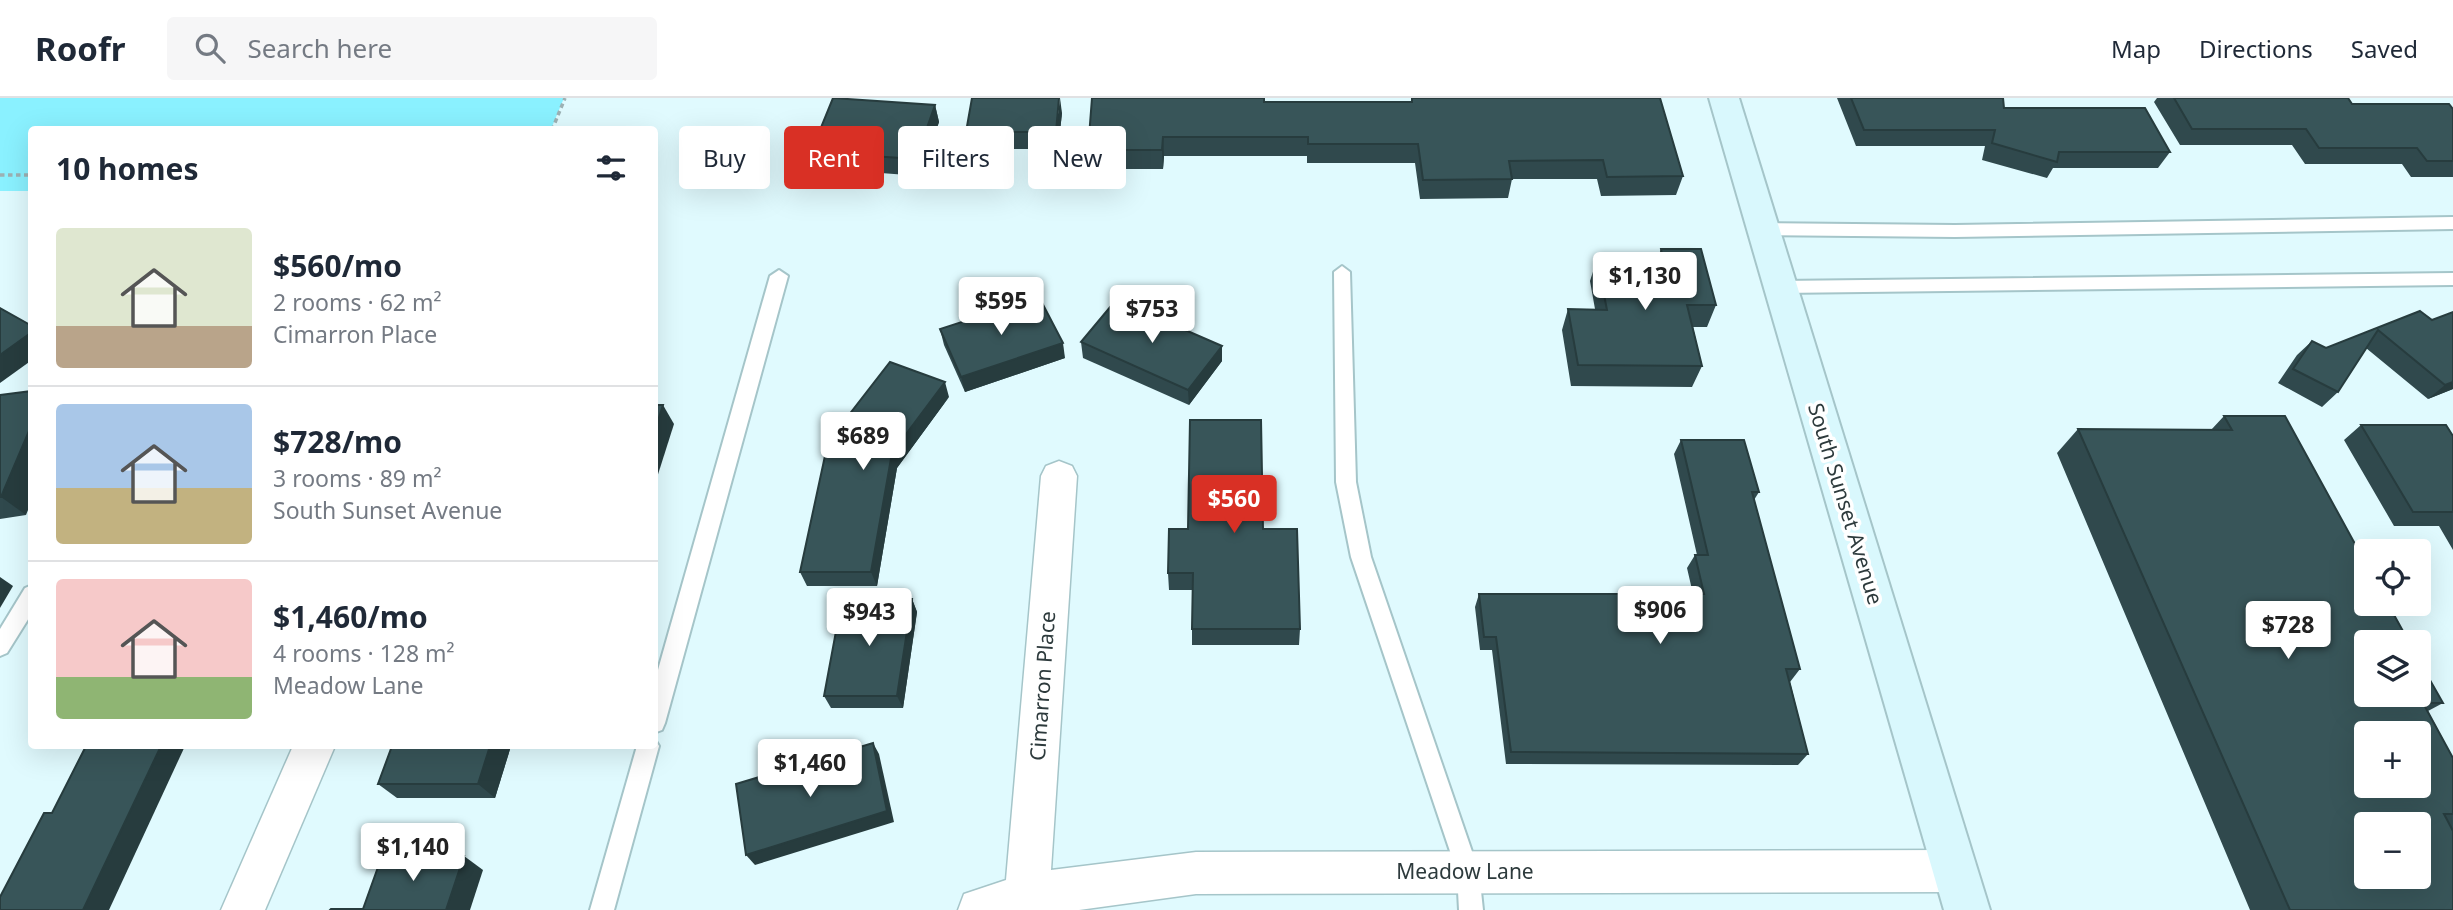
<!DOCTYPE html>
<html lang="en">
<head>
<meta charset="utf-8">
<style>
  :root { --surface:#fff; --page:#f6f6f7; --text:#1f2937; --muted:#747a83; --line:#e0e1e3; --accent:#d93025 }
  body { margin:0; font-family:"Noto Sans",sans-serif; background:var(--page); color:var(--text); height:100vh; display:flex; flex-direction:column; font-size:26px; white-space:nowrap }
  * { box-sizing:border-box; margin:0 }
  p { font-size:23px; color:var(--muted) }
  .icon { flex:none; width:38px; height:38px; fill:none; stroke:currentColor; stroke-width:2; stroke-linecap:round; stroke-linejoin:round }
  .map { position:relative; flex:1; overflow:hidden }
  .side { position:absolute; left:28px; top:28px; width:630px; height:623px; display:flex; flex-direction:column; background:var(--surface); border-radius:7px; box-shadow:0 7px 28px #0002 }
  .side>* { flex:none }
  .banner { position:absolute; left:679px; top:28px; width:665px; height:63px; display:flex; gap:14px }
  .controls { position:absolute; left:2354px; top:441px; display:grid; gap:14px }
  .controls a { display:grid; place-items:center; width:77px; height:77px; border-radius:7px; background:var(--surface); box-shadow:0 7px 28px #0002; font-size:35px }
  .price { position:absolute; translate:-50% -60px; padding:0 16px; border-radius:7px; background:#fff; color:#222; font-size:23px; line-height:46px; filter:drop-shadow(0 2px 4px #0008) }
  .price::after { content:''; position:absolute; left:50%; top:42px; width:21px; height:16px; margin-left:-10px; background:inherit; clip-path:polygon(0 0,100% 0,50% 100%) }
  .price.on { background:var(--accent); color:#fff }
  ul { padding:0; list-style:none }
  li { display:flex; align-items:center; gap:21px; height:175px; padding:0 28px }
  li+li { border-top:2px solid var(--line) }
  li span { display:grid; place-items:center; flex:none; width:196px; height:140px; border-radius:7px; color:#555 }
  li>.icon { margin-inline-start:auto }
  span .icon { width:84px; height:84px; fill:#fffc; stroke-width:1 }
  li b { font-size:30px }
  h2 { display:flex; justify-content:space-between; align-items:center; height:84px; padding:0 28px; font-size:30px }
  .tag { padding:0 24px; border-radius:7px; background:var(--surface); box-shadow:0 7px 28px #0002; font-size:24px; line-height:63px }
  .tag.on { background:var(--accent); color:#fff }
  header { display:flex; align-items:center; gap:42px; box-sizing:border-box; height:98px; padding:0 35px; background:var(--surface); border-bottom:2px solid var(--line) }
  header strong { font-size:33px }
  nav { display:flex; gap:38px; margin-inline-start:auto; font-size:24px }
  .search { width:490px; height:63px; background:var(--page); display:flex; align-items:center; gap:18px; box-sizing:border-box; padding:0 24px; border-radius:7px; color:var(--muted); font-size:26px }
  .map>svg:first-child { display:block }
  .green { fill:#8af1ff }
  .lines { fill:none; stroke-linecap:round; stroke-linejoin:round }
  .lane-casing { stroke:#a5c5c9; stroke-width:4 }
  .street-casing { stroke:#a5c5c9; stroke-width:3 }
  .secondary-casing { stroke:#a5c5c9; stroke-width:4 }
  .path { stroke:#9cb1b4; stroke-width:3.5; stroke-dasharray:4.5 3.5; stroke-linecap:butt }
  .lane { fill:#fff; fill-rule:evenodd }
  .street { fill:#fff; fill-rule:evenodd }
  .secondary { fill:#d9f8fd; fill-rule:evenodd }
  .wall { fill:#30494d }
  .shaded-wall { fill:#273c3e }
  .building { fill:#385559; stroke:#273c3e; stroke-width:2; fill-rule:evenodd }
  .labels { text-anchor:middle; stroke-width:7; stroke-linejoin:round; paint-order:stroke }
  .street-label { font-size:21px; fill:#2d3a3c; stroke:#fff }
</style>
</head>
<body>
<header>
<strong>Roofr</strong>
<div class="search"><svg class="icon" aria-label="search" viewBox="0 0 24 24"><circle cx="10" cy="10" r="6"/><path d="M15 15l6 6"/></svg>Search here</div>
<nav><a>Map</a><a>Directions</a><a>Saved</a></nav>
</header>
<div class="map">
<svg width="2453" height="812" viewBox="0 0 2453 812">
  <rect width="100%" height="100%" fill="#e0fafe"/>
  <!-- green -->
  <polygon class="green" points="0,0 564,0 551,31 32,32 31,93 0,93"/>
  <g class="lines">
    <!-- lane casing -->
    <g class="lane-casing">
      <g id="lane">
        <polygon points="2453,119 2453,131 1955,139 1763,137 1755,131 1763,125 1955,127"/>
        <polygon points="1342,168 1350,174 1356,384 1371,459 1479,774 1483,812 1459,812 1457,774 1351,459 1336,384 1334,174"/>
        <polygon points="779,172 788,178 665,625 662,632 654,635 654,586 770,178"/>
        <polygon points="2453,175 2453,187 1780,195 1774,193 1771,189 1774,185 1780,183"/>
        <polygon points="32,487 32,515 7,555 0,558 0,531 25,490"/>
        <polygon points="654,640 659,648 614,812 590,812 637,648 654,648"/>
      </g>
    </g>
    <!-- street casing -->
    <g class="street-casing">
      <g id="street">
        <polygon points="1059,363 1072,368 1077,378 1051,772 1196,754 1955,752 1970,758 1977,773 1970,788 1955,794 1196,796 1079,812 958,812 964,796 1006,782 1041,378 1046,368"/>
        <polygon points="293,648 335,648 265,812 221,812"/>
      </g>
    </g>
    <!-- secondary casing -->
    <g class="secondary-casing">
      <polygon id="secondary" points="1709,0 1739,0 1990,812 1944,812"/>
    </g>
    <!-- path -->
    <g class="path">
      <polyline points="552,32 565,0"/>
      <polyline points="0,77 32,77"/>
    </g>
    <!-- lane -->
    <use href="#lane" class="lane"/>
    <!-- street -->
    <use href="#street" class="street"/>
    <!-- secondary -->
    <use href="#secondary" class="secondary"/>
  </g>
  <!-- wall -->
  <g class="wall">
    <polygon points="1411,0 1683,78 1676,97 1601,98 1597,81 1512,81 1508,100 1420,101 1415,65 1307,65 1307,58 1164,58 1163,71 1090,71 1088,52 1264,4 1411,4"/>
    <polygon points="1837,0 2003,0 2004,10 2170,54 2158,70 2053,70 2047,80 1982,62 1985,48 1856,48"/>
    <polygon points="2157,0 2348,0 2352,6 2453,11 2453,79 2411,79 2402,66 2305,66 2292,47 2180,47 2154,4"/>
    <polygon points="935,7 939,24 920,78 816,70 811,54"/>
    <polygon points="1062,15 1058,51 970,51 966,34"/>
    <polygon points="1661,151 1716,207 1707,229 1693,229 1702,268 1692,289 1571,288 1562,232 1568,211 1595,211 1590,183 1597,161 1657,162"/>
    <polygon points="2420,213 2432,222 2453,214 2453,291 2428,301 2366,250 2338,294 2322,309 2278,285 2297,257 2312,243 2326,250"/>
    <polygon points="940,231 1065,260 965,294 944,247"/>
    <polygon points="1081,244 1222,263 1189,307 1083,260"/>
    <polygon points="0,297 26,417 0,421"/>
    <polygon points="949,299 897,370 877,488 807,488 800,474"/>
    <polygon points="2224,318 2443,605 2428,613 2453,660 2453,812 2250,812 2057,355 2078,331 2211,332"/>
    <polygon points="2361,327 2453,338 2453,452 2439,428 2394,428 2344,342"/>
    <polygon points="1681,342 1759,394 1754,402 1800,571 1790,584 1808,656 1798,667 1506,666 1492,552 1480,552 1475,509 1479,496 1693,496 1687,470 1695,457 1697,457 1674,356"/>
    <polygon points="1263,431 1300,531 1299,547 1192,547 1192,492 1169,492 1168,475"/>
    <polygon points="912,501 917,514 903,610 831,610 824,598"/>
    <polygon points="392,648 511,648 495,700 397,700 378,686"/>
  </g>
  <!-- shaded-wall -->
  <g class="shaded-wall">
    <polygon points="1060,0 1062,15 1058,51 1056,34"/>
    <polygon points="935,7 939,24 920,78 916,61"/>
    <polygon points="1163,39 1164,58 1163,71 1162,52"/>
    <polygon points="32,234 32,262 0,285 0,257"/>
    <polygon points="1063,245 1065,260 965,294 961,279"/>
    <polygon points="1222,248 1222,263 1189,307 1188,292"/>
    <polygon points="945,284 949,299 897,370 877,488 871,474 892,355"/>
    <polygon points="2453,284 2453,291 2428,301 2445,287"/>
    <polygon points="663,307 674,326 654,389 654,335"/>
    <polygon points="32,326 32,402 26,417 1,399"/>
    <polygon points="0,479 13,488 0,510"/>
    <polygon points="912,501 917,514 903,610 897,598"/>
    <polygon points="873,645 879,656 894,724 755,767 746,757"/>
    <polygon points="161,648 185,648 109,812 83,812"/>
    <polygon points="490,648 511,648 495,700 478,686"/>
    <polygon points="464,758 483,772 470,812 446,812"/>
  </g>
  <!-- building -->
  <g class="building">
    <polygon points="833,0 935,7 916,61 811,54"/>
    <polygon points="972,0 1059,0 1056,34 966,34"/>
    <polygon points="1092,0 1264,0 1264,4 1412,4 1412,0 1660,0 1683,78 1607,79 1603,62 1509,63 1512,81 1423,82 1418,46 1308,46 1308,39 1163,39 1162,52 1088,52"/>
    <polygon points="1851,0 2003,0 2004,10 2145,10 2170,54 2059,54 2057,64 1992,45 1995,32 1864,32"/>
    <polygon points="2174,0 2348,0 2352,6 2449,6 2453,11 2453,63 2427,63 2417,50 2319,50 2306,31 2192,31"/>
    <polygon points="1661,151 1701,151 1716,207 1687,207 1702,268 1578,267 1568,211 1607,212 1597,161 1663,162"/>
    <polygon points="1039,199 1063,245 961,279 940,231"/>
    <polygon points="1116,202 1222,248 1188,292 1081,244"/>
    <polygon points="0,210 32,228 32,234 0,257"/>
    <polygon points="2420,213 2432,222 2453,214 2453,284 2445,287 2378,232 2338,294 2293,271 2312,243 2326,250"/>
    <polygon points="890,264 945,284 892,355 871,474 800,474 828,344"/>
    <polygon points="32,293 32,326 1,399 0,399 0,297"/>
    <polygon points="654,307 663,307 654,335"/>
    <path d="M2224 318H2285L2366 466V506H2388L2409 544H2366V597H2418V561L2443 605H2423L2453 660V716H2444L2453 733V812H2290L2078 331 2232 332ZM2366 635H2418V688H2366ZM2366 726H2418V779H2366Z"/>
    <polygon points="1190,322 1261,322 1263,431 1297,431 1300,531 1192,531 1193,475 1168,475 1169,431 1188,431"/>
    <polygon points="2361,327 2446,327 2453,338 2453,414 2413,414"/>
    <polygon points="1681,342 1744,342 1759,394 1752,394 1800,571 1786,571 1808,656 1511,654 1496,539 1484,539 1479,496 1704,496 1695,457 1708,457"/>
    <polygon points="842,501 912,501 897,598 824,598"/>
    <polygon points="873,645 887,713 746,757 736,686"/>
    <polygon points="86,648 161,648 83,812 0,812 0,799 44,715 52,715"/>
    <polygon points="392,648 490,648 478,686 378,686"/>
    <polygon points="382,758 464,758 446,812 330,812 331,811 363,811"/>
  </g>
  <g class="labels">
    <!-- street labels -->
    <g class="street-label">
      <text transform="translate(1845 406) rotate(73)" y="7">South Sunset Avenue</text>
      <text transform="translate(1043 588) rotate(-86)" y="7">Cimarron Place</text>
      <text x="1465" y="781">Meadow Lane</text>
    </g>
  </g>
</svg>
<div class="controls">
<a><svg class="icon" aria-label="locate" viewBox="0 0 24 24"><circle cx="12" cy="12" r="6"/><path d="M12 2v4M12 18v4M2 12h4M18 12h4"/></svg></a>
<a><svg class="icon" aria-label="layers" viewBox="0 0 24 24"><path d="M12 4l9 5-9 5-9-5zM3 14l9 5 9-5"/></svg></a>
<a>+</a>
<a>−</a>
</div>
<b class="price" style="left:1645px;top:214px">$1,130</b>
<b class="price" style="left:1001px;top:239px">$595</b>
<b class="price" style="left:1152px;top:247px">$753</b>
<b class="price" style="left:863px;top:374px">$689</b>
<b class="price on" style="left:1234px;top:437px">$560</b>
<b class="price" style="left:1660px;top:548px">$906</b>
<b class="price" style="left:869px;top:550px">$943</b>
<b class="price" style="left:2288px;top:563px">$728</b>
<b class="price" style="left:810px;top:701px">$1,460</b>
<b class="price" style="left:413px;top:785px">$1,140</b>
<div class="banner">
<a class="tag">Buy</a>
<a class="tag on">Rent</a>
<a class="tag">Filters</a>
<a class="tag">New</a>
</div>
<section class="side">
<h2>10 homes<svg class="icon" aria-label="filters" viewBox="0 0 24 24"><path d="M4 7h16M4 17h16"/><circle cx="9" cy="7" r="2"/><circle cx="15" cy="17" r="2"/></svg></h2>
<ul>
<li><span style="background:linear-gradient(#dfe7d0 70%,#b9a48a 0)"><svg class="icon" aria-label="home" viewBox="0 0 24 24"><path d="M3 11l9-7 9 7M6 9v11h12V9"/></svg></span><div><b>$560/mo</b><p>2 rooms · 62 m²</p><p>Cimarron Place</p></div></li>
<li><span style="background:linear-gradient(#a9c7e8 60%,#c2b280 0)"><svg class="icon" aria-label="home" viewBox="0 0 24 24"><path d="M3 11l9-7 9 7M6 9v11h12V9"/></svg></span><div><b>$728/mo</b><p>3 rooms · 89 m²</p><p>South Sunset Avenue</p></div></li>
<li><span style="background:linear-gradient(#f6c9c9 70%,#8fb573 0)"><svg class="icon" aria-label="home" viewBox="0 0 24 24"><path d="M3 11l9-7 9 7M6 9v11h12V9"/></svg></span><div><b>$1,460/mo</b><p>4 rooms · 128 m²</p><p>Meadow Lane</p></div></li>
</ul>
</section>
</div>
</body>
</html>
